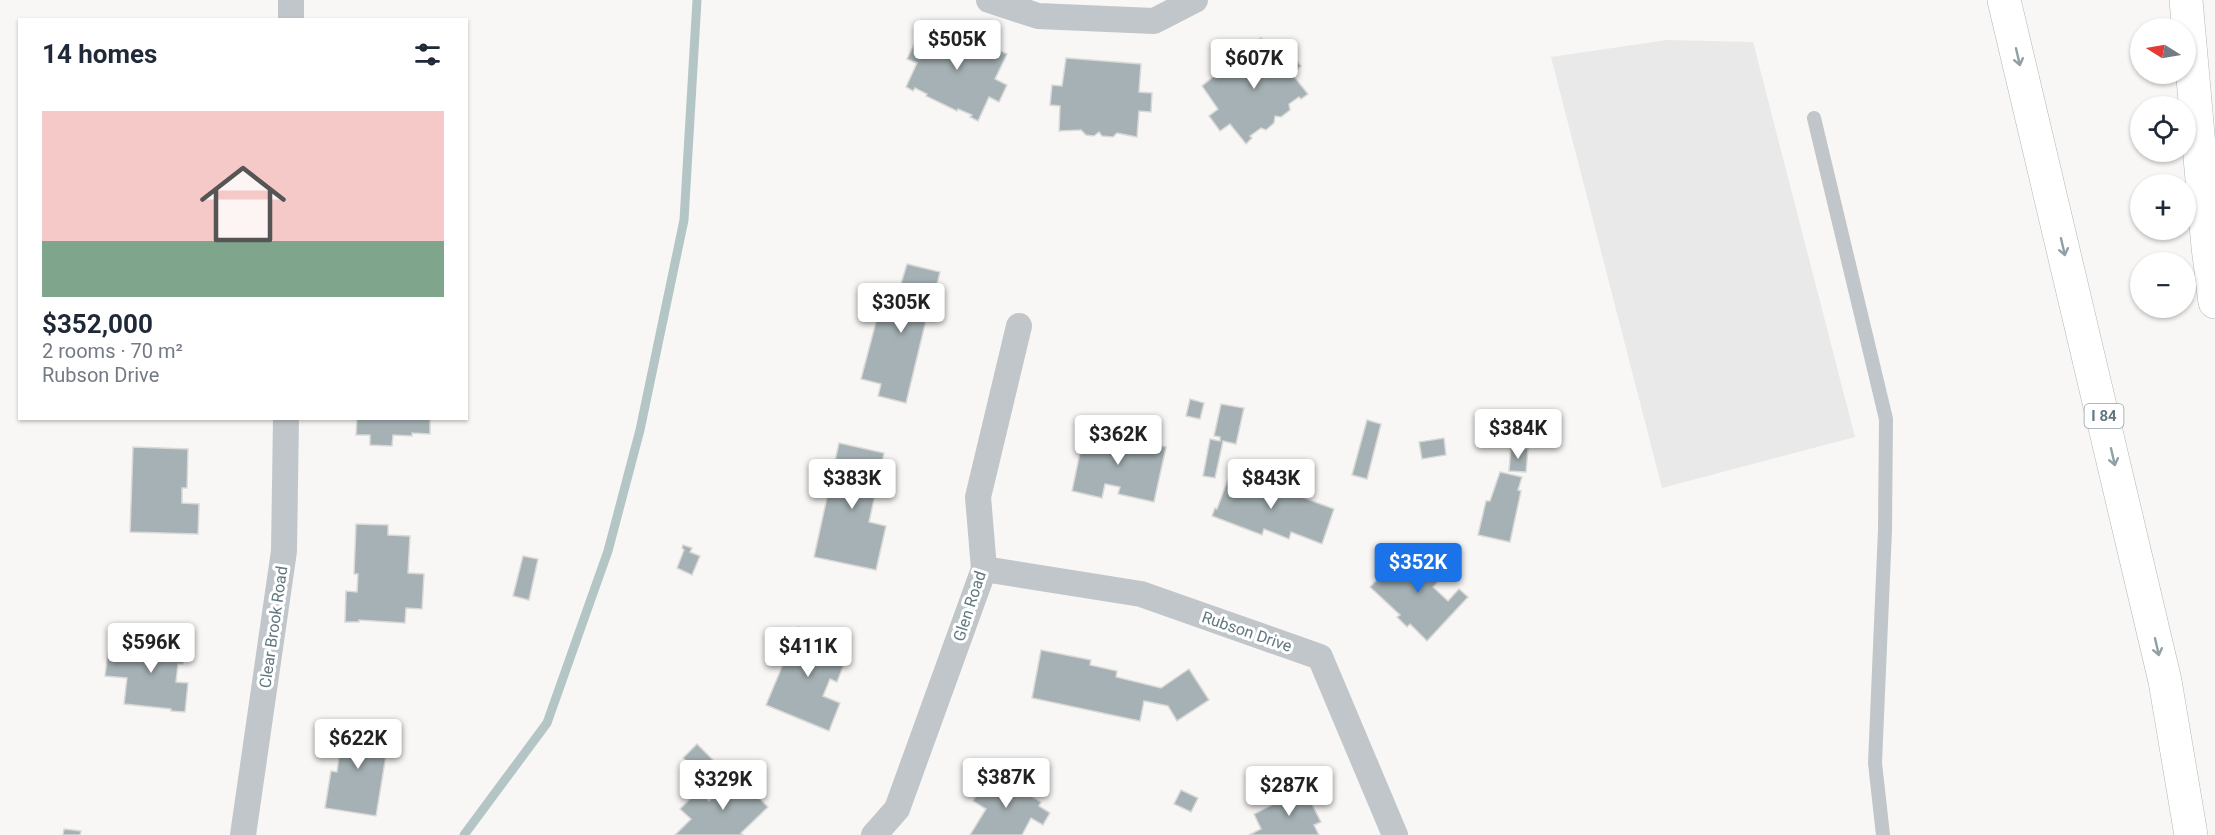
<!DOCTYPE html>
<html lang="en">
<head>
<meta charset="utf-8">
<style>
  :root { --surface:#fff; --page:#f6f6f7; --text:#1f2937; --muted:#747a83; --accent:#1a73e8 }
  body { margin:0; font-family:Roboto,sans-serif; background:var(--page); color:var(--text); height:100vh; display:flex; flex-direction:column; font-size:22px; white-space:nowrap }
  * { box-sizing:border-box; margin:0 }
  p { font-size:20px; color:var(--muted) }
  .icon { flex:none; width:33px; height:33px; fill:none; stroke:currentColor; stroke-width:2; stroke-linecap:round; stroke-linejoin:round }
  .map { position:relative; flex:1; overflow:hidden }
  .details { position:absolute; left:18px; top:18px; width:450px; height:402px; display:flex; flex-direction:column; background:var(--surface); border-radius:0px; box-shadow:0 2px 4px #0004 }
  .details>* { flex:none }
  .needle { width:39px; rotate:281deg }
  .buttons { position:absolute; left:2130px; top:18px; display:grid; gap:12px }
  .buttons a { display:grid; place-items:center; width:66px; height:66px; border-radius:50%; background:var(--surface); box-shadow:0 2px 4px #0004; font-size:30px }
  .price { position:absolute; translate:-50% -51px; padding:0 14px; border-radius:6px; background:#fff; color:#222; font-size:20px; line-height:39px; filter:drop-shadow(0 2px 3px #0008) }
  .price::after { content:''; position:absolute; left:50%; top:36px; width:18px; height:14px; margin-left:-9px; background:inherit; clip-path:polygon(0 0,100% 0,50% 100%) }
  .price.on { background:var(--accent); color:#fff }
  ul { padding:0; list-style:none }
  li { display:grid; align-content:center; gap:12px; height:318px; padding:0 24px }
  li span { display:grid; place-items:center; height:186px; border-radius:0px; color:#555 }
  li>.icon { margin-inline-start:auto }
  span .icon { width:108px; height:108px; fill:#fffc; stroke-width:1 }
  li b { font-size:26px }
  h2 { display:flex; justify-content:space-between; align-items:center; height:72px; padding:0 24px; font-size:26px }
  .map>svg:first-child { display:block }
  .built { fill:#e8e9e8 }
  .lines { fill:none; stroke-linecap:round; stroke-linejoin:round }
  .stream { stroke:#b4c5c6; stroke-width:9 }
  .building { fill:#a5b1b4; stroke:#d9d9d7; stroke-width:1.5 }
  .highway-casing { stroke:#b1b7ba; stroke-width:34 }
  .lane { stroke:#c0c6c9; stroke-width:14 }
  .street { stroke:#c0c6c9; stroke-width:26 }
  .highway { stroke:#fff; stroke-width:33 }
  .oneway { stroke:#91a0a6 }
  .labels { text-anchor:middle; stroke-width:6; stroke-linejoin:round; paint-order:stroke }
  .shield { fill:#fff; stroke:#91a0a6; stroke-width:1.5 }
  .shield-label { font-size:15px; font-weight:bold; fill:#627880 }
  .street-label { font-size:16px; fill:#627880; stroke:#fff }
</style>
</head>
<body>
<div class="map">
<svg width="2215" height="835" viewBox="0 0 2215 835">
  <rect width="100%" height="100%" fill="#f8f7f5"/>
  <!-- built -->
  <polygon class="built" points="1667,40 1753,42 1855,437 1662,488 1551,57"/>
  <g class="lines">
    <!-- stream -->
    <polyline class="stream" points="464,835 547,723 608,551 640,430 684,220 697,0"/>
  </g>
  <!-- building -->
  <g class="building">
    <polygon points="940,22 1007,54 995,79 1007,85 999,102 989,97 978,121 970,117 972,115 958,109 957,111 926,96 927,94 915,88 913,91 906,87 917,63 907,59 915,42 925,46 934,27 937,28"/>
    <polygon points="1261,38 1280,59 1289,52 1301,66 1292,74 1308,94 1301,99 1299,97 1289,104 1290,110 1281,117 1275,116 1274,123 1266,130 1261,128 1250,136 1252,138 1246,144 1230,124 1220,131 1209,116 1218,109 1202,86"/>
    <polygon points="1066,58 1141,64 1139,92 1152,93 1151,112 1139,111 1137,137 1117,133 1113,137 1102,136 1099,132 1094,136 1086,135 1081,130 1059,131 1060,106 1050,105 1052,85 1062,86"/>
    <polygon points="907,264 940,272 935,293 938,295 931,322 926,320 906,403 878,396 881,384 861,379 880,307 893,310"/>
    <polygon points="1190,399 1204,403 1200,419 1186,416"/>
    <polygon points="1221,404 1244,408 1236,444 1223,441 1215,478 1203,476 1210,439 1220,441 1220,437 1214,436"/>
    <polygon points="357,418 430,418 430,434 412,433 412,436 393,435 392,446 370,445 370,435 356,435"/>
    <polygon points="1367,420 1381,424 1367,479 1352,475"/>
    <polygon points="1085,429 1166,447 1154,502 1118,494 1120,487 1105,484 1102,498 1072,491"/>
    <polygon points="1444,438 1446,455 1422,459 1419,442"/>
    <polygon points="839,443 884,453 869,522 886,526 876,570 814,557"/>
    <polygon points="133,447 188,449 187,488 182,488 182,503 199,504 198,534 130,532"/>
    <polygon points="1511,447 1528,449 1526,472 1509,471"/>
    <polygon points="1231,471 1334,509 1322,544 1291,532 1289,539 1264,529 1262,535 1212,516 1215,508 1217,509"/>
    <polygon points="1500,472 1522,477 1518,490 1521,491 1510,542 1478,535 1486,501 1490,501"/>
    <polygon points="356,524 388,525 388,535 410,536 408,573 424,574 422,609 406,608 405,623 359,620 359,622 345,622 346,591 357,592 358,574 354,574"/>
    <polygon points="683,545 692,548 690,552 700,556 692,575 677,568 684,550 682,548"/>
    <polygon points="1428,550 1449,570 1433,587 1448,601 1459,589 1468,597 1427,641 1410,624 1407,627 1397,617 1400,615 1370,587 1400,556 1412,567"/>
    <polygon points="523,556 538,559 529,600 513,596"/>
    <polygon points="798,627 850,648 837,682 830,679 823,696 840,703 829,731 766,705 784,662 771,658 779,641 790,646"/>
    <polygon points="131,638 184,644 183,664 178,664 176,682 188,683 185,712 171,711 171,709 124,704 127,678 105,676 108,652 130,654"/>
    <polygon points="1041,650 1091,660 1090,665 1117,671 1116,677 1161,688 1189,669 1209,700 1177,721 1168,706 1144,701 1140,721 1032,698"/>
    <polygon points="339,723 390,731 376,816 325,808 331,771 337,772 339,757 334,756"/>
    <polygon points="697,744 714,761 700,775 683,758"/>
    <polygon points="991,771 1041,802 1039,806 1050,813 1043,825 1031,818 1022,835 970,835 986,809 973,801"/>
    <polygon points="736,775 768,807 741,833 743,835 675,835 691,819 680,809 699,790 709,801"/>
    <polygon points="1304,789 1321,822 1314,825 1319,835 1249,835 1261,829 1254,814"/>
    <polygon points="1181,790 1198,798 1191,812 1174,804"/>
    <polygon points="64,829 81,831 80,835 63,835"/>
  </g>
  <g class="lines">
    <!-- highway casing -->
    <g class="highway-casing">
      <g id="highway">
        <polyline points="2004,0 2165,681 2191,835"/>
        <polyline points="2186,0 2208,247 2215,302"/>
      </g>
    </g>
    <!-- lane -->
    <polyline class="lane" points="1814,118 1886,419 1885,530 1875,763 1883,835"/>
    <!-- street -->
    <g class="street">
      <polyline points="989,0 1038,16 1154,21 1195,0"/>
      <polyline points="291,20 291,0"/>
      <polyline points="984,569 1141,594 1320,657 1395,835"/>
      <polyline points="243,835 284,551 286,418"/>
      <polyline points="874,835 897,809 984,569 978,497 1019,326"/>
    </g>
    <!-- highway -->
    <use href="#highway" class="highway"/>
  </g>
  <!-- one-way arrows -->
  <defs><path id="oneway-shaft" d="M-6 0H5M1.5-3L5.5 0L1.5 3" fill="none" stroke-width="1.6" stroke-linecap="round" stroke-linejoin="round" transform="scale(1.5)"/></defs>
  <g class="oneway">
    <use href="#oneway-shaft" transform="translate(2018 57) rotate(77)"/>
    <use href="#oneway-shaft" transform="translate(2063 247) rotate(77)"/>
    <use href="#oneway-shaft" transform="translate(2113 457) rotate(77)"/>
    <use href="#oneway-shaft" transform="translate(2157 647) rotate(77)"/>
  </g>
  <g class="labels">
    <!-- shield labels -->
    <rect class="shield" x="2084.5" y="404" width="39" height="24" rx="4.5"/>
    <g class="shield-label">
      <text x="2104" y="421">I 84</text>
    </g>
    <!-- street labels -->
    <g class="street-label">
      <text transform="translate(969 606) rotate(-72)" y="6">Glen Road</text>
      <text transform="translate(273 627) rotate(-82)" y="6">Clear Brook Road</text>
      <text transform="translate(1247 631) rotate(19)" y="6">Rubson Drive</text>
    </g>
  </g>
</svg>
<div class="buttons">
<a><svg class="needle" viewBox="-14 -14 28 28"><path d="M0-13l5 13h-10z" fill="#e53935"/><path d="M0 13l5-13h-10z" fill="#747a83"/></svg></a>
<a><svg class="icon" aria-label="locate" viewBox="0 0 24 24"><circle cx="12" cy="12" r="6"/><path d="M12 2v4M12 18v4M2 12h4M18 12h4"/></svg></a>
<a>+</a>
<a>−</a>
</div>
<b class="price" style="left:957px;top:71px">$505K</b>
<b class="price" style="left:1254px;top:90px">$607K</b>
<b class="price" style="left:901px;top:334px">$305K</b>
<b class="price" style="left:1518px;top:460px">$384K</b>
<b class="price" style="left:1118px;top:466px">$362K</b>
<b class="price" style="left:852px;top:510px">$383K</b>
<b class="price" style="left:1271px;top:510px">$843K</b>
<b class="price on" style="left:1418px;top:594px">$352K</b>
<b class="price" style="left:151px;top:674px">$596K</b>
<b class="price" style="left:808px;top:678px">$411K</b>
<b class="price" style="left:358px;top:770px">$622K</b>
<b class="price" style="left:1006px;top:809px">$387K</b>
<b class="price" style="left:723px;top:811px">$329K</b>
<b class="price" style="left:1289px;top:817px">$287K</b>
<section class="details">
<h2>14 homes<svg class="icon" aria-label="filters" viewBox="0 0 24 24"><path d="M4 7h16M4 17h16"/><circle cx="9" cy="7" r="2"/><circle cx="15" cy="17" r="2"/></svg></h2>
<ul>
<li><span style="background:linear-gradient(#f6c9c9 70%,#7fa58c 0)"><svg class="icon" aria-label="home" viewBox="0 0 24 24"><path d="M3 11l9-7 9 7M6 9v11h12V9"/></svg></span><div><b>$352,000</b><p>2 rooms · 70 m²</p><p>Rubson Drive</p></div></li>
</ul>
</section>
</div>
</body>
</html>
